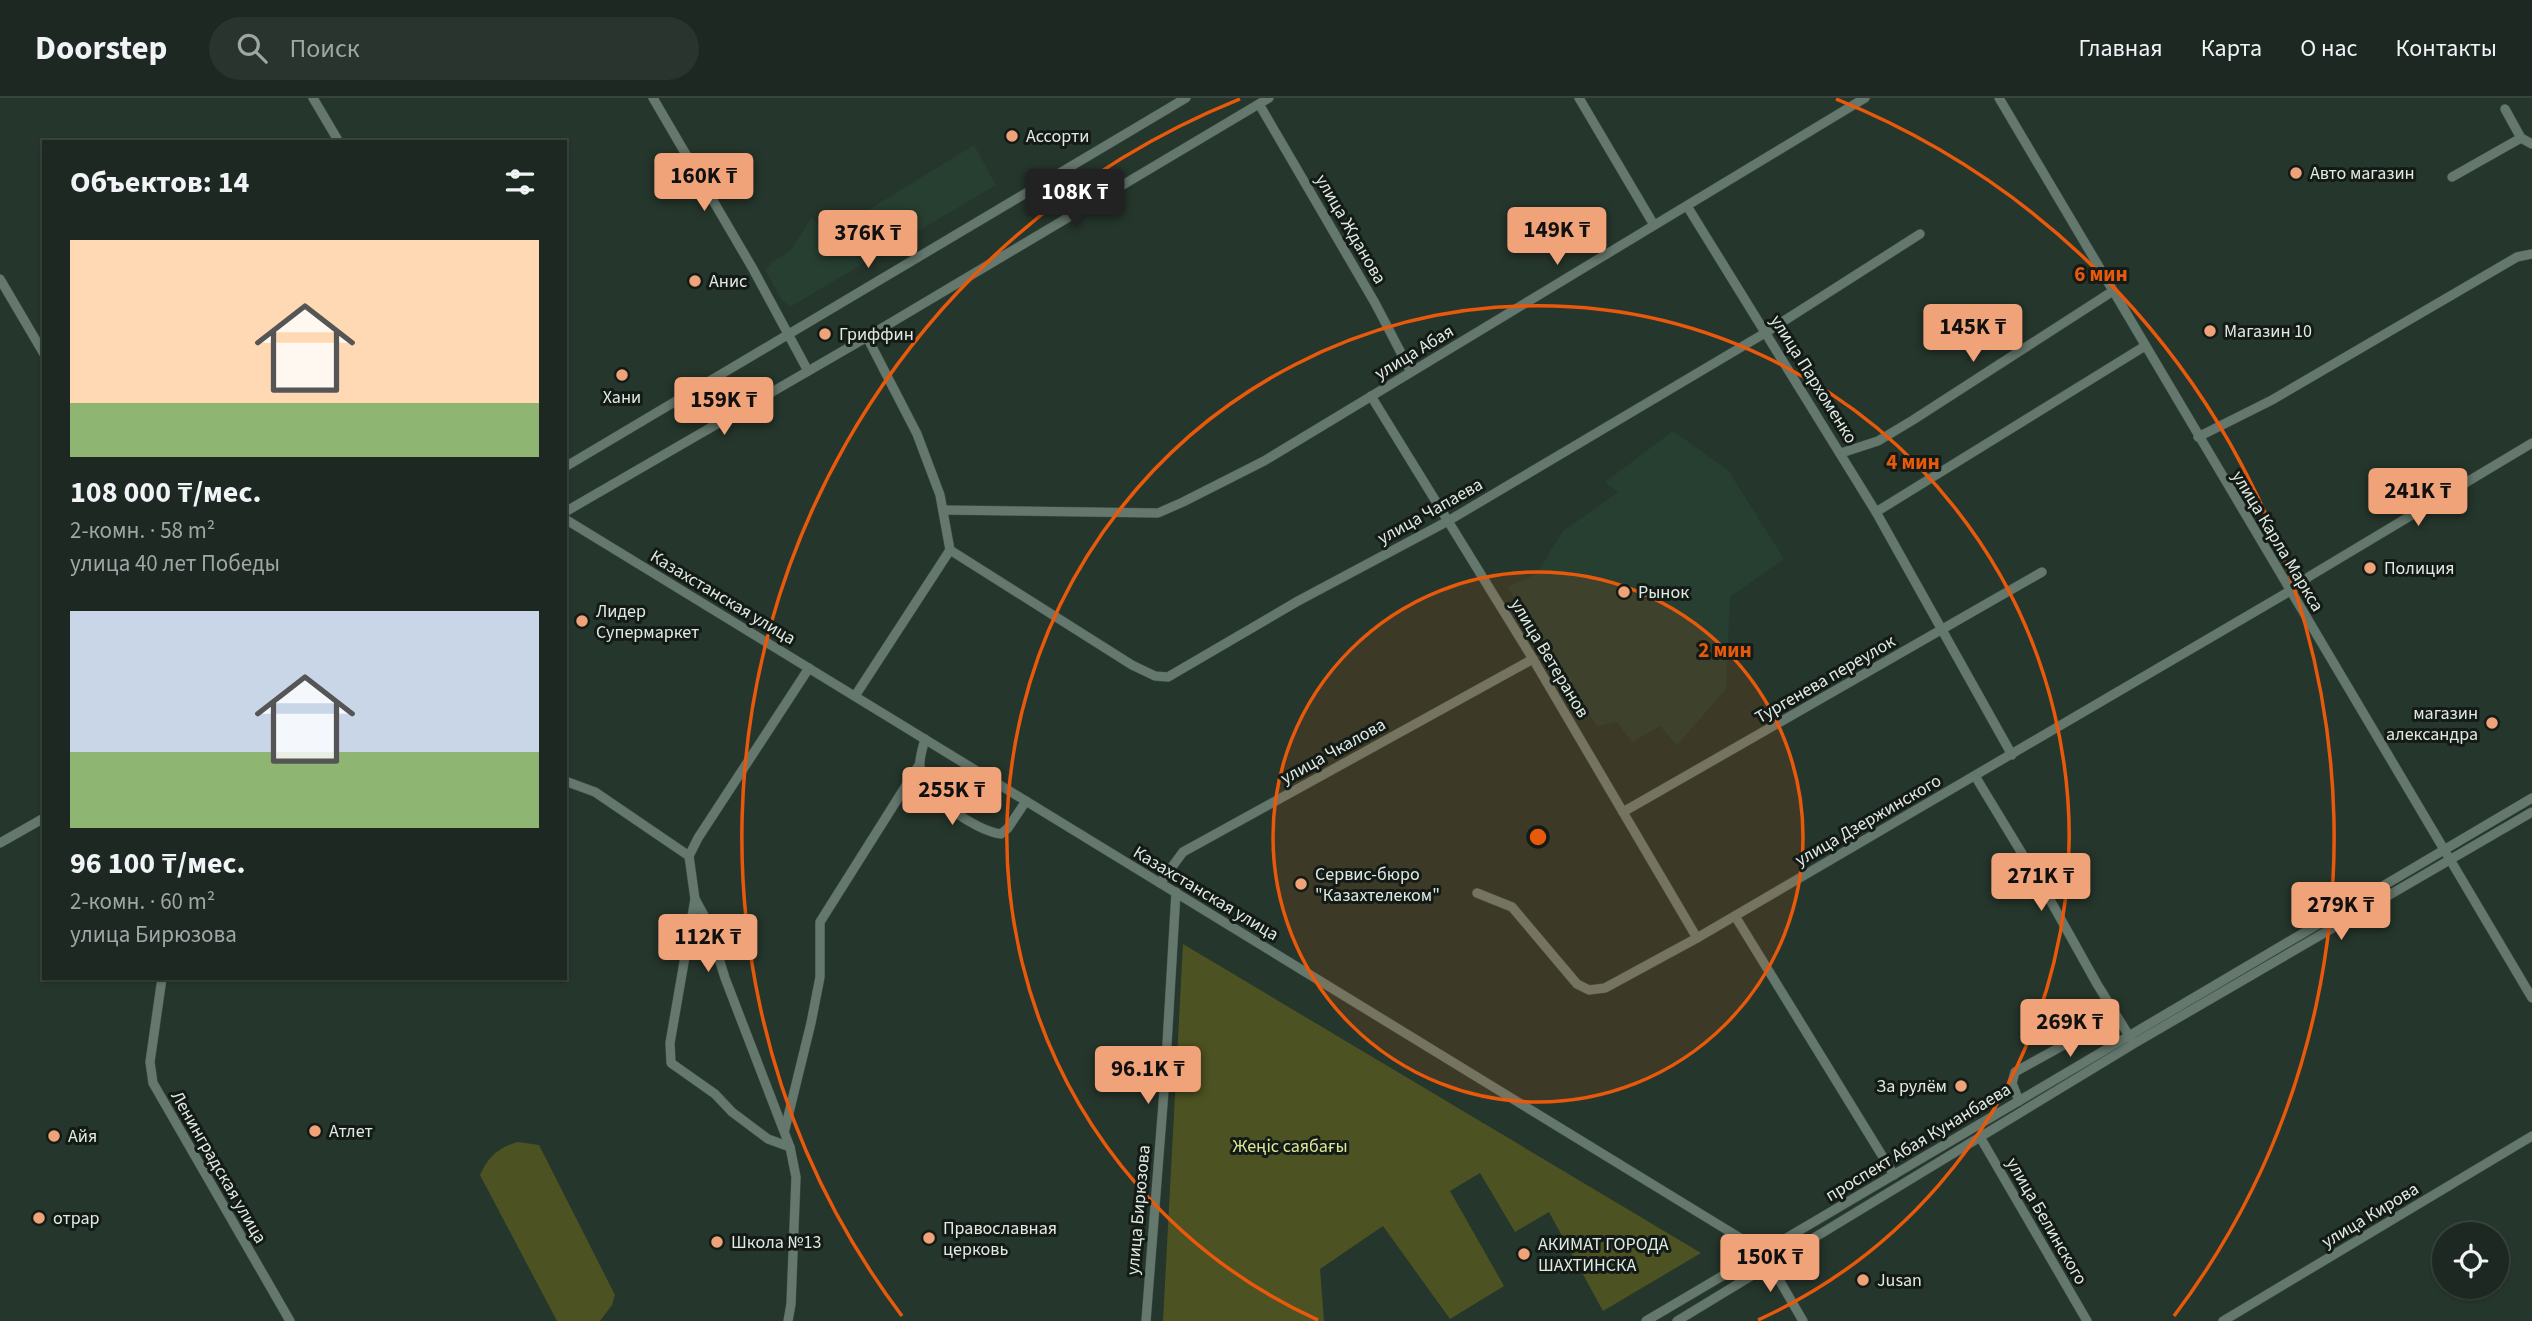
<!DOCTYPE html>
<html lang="ru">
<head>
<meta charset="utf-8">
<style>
  :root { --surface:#1c2821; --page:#29342e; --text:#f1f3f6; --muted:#a0a6a5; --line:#3a443f; --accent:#f0a279 }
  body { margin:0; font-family:"Source Sans 3",sans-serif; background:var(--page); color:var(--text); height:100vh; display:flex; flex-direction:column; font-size:26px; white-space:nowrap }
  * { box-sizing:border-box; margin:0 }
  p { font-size:23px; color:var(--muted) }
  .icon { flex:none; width:38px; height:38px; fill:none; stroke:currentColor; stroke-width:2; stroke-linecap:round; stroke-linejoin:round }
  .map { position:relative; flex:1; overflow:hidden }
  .drawer { position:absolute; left:42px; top:42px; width:525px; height:840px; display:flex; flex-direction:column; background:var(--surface); border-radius:0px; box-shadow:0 2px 5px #0004,0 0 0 2px var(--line) }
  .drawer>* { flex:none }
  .buttons { position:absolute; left:2432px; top:1124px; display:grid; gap:14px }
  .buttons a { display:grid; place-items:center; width:77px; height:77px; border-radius:50%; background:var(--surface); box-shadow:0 2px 5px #0004,0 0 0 2px var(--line); font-size:35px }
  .price { position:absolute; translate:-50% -60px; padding:0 16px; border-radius:7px; background:var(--accent); color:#111; font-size:23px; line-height:46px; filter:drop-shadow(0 2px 4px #0008) }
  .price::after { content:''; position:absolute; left:50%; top:42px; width:21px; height:16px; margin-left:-10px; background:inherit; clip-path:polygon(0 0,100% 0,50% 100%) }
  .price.active { background:#222; color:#fff }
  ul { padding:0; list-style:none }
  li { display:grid; align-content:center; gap:14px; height:371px; padding:0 28px }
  li span { display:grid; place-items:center; height:217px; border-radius:0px; color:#555 }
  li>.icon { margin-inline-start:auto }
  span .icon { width:126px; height:126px; fill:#fffc; stroke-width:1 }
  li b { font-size:30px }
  h2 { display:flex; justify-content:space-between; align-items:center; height:84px; padding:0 28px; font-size:30px }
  header { display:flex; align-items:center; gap:42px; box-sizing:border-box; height:98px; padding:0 35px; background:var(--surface); border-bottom:2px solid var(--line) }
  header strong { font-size:33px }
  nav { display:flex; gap:38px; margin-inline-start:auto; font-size:24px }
  .search { width:490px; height:63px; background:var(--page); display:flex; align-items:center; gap:18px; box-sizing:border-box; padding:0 24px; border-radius:38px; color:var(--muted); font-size:26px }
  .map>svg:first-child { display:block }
  .built { fill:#273f31 }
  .green { fill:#4d5222 }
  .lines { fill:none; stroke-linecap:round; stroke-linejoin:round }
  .street-casing { stroke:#44524a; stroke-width:10 }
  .street { stroke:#65786d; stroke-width:9 }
  .ring { fill:none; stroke:#e8590c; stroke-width:3.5 }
  .poi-dot { fill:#f0a279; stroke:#141b17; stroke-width:2.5 }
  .labels { text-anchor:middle; stroke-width:6; stroke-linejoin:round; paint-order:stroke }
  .poi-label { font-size:18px; fill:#dfeae3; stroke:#141b17; text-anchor:start }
  .street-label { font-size:18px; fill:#dfeae3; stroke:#141b17 }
  .park-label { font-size:18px; fill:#dde896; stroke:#141b17 }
  .centre { fill:#e8590c; stroke:#141b17; stroke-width:3.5 }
  .ring-label { font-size:21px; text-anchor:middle; font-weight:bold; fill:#e8590c; stroke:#141b17; stroke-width:6; stroke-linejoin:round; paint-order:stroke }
</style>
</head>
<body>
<header>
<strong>Doorstep</strong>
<div class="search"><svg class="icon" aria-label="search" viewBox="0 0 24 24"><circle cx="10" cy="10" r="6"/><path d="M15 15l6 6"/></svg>Поиск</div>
<nav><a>Главная</a><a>Карта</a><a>О нас</a><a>Контакты</a></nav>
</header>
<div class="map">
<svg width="2532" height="1223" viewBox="0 0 2532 1223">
  <rect width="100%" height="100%" fill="#25362c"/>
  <!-- built -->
  <g class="built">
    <polygon points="974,47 996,87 790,209 782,202 765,172 772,164 791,152 812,119 826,138"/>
    <polygon points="1673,333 1728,372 1784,461 1730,499 1726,591 1677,647 1660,628 1632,644 1617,624 1597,628 1507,489 1536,476 1563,433 1618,394 1605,384"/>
  </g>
  <!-- green -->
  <g class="green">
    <polygon points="1183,846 1701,1155 1603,1213 1549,1114 1515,1134 1480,1075 1450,1093 1504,1188 1450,1221 1383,1128 1320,1171 1324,1223 1163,1223"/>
    <path d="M518 1044 539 1047 615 1197 612 1207 600 1223H557L480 1077C488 1059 499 1049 518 1044Z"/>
  </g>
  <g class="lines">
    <!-- street casing -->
    <g class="street-casing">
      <g id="street">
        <polyline points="313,0 339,44"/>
        <polyline points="653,0 753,171 808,273"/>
        <polyline points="1579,0 1654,127"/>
        <polyline points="1999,0 2532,900"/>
        <polyline points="1259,6 1375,205 1411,274"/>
        <polyline points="2505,11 2521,40 2532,46"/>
        <polyline points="2452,79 2521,40"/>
        <polyline points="1687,108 1876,414 2012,657"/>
        <polyline points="0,181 44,256"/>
        <polyline points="1371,298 1533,561 1697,840"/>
        <polyline points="2198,339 2272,302 2517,159 2532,156"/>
        <polyline points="1841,355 1878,343 1913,322 2113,193"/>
        <polyline points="565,369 1186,0"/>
        <polyline points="943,412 1158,415 1183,404 1264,363 1865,0"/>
        <polyline points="565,414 867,239 1269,0"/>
        <polyline points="1876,414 2145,248"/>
        <polyline points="565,421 1763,1154 1803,1223"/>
        <polyline points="950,452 1132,567 1155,578 1168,579 1298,503 1448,423 1765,235 1920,136"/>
        <polyline points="855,598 950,452 940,397 917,336 867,239"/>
        <path d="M925 641C923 649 919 660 920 668 922 696 975 733 1001 736L1008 730 1026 703"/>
        <polyline points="1975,678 2049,800 2097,886 2131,941"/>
        <polyline points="565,683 595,694 689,758"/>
        <polyline points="1623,714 2042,474"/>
        <polyline points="0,745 44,720"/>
        <polyline points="1160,785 1183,754 1533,561"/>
        <polyline points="1477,795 1512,809 1577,886 1589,892 1605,890 1697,840 2290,493 2310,478 2532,345"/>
        <polyline points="695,801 670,945 671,965 715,996 732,1014 768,1041 790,1049"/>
        <polyline points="1735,818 1894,1077"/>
        <polyline points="162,880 150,964 153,985 290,1223"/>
        <polyline points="2019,1003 2012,985 2015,974 2116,918"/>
        <polyline points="785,1031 811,925 820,879 820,824 919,667"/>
        <polyline points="1980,1039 2087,1223"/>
        <polyline points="788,1223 791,1206 796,1079 790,1049 725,880 708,825 695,801 689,758 698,740 809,570"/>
        <polyline points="1146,1223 1165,980 1176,794"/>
        <polyline points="1646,1223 2532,700"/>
        <polyline points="1677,1223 2135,945 2532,714"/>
        <polyline points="2223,1223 2532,1038"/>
      </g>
    </g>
    <!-- street -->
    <use href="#street" class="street"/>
  </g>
  <!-- distance rings -->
  <circle cx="1538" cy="739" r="265" fill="#e8590c" fill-opacity=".12"/>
  <g class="ring">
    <circle cx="1538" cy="739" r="265"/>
    <path d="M1318 1222A531 531 0 1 1 1758 1222"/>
    <path d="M902 1218A796 796 0 0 1 1240 1M1836 1A796 796 0 0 1 2174 1218"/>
  </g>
  <!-- markers -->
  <g class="poi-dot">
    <circle cx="1012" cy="38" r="7"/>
    <circle cx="2296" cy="75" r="7"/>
    <circle cx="695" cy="183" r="7"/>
    <circle cx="2210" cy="233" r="7"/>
    <circle cx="825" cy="236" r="7"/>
    <circle cx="622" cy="277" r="7"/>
    <circle cx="2370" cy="470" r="7"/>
    <circle cx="1624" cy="494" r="7"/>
    <circle cx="582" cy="523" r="7"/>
    <circle cx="2492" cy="625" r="7"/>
    <circle cx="1301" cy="786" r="7"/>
    <circle cx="1961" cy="988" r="7"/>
    <circle cx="315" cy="1033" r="7"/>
    <circle cx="54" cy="1038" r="7"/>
    <circle cx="39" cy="1120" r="7"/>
    <circle cx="929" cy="1140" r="7"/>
    <circle cx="717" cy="1144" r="7"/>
    <circle cx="1524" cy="1156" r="7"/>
    <circle cx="1863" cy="1182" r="7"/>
  </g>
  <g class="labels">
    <!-- poi labels -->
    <g class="poi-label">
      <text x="1026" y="44">Ассорти</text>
      <text x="2310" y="81">Авто магазин</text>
      <text x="709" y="189">Анис</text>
      <text x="2224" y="239">Магазин 10</text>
      <text x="839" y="242">Гриффин</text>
      <text x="622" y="305" text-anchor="middle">Хани</text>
      <text x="2384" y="476">Полиция</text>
      <text x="1638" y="500">Рынок</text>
      <text x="596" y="519">Лидер<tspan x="596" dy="21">Супермаркет</tspan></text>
      <text x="2478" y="621" text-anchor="end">магазин<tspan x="2478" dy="21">александра</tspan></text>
      <text x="1315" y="782">Сервис-бюро<tspan x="1315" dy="21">"Казахтелеком"</tspan></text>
      <text x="1947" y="994" text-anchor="end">За рулём</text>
      <text x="329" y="1039">Атлет</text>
      <text x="68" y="1044">Айя</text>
      <text x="53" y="1126">отрар</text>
      <text x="943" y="1136">Православная<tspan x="943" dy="21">церковь</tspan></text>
      <text x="731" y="1150">Школа №13</text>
      <text x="1538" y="1152">АКИМАТ ГОРОДА<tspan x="1538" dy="21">ШАХТИНСКА</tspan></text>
      <text x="1877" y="1188">Jusan</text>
    </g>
    <!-- street labels -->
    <g class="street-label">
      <text transform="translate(1351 131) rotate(60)" y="6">улица Жданова</text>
      <text transform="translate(1414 254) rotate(-31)" y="6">улица Абая</text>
      <text transform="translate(1814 281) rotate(58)" y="6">улица Пархоменко</text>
      <text transform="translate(1430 413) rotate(-29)" y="6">улица Чапаева</text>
      <text transform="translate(2278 443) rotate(59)" y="6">улица Карла Маркса</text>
      <text transform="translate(723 499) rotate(31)" y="6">Казахстанская улица</text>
      <text transform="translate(1550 560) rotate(59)" y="6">улица Ветеранов</text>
      <text transform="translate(1825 581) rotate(-30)" y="6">Тургенева переулок</text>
      <text transform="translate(1333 653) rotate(-29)" y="6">улица Чкалова</text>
      <text transform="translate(1868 722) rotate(-30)" y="6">улица Дзержинского</text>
      <text transform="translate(1206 795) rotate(31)" y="6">Казахстанская улица</text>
      <text transform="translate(1918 1044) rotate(-31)" y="6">проспект Абая Кунанбаева</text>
      <text transform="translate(219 1069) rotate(60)" y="6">Ленинградская улица</text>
      <text transform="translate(1138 1112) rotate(-85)" y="6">улица Бирюзова</text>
      <text transform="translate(2370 1117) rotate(-31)" y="6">улица Кирова</text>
      <text transform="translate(2047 1123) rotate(60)" y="6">улица Белинского</text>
    </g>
    <!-- park labels -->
    <g class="park-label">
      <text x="1290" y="1054">Жеңіс саябағы</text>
    </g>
  </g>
  <circle cx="1538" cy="739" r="10" class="centre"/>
  <g class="ring-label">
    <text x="2101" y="183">6 мин</text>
    <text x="1913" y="371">4 мин</text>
    <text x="1725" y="559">2 мин</text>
  </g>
</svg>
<div class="buttons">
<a><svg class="icon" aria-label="locate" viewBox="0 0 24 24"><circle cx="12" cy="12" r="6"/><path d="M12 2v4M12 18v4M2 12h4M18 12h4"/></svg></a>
</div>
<b class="price" style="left:704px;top:115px">160K ₸</b>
<b class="price active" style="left:1075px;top:131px">108K ₸</b>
<b class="price" style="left:1557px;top:169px">149K ₸</b>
<b class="price" style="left:868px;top:172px">376K ₸</b>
<b class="price" style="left:1973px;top:266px">145K ₸</b>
<b class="price" style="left:724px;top:339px">159K ₸</b>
<b class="price" style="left:2418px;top:430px">241K ₸</b>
<b class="price" style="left:952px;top:729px">255K ₸</b>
<b class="price" style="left:2041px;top:815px">271K ₸</b>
<b class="price" style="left:2341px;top:844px">279K ₸</b>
<b class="price" style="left:708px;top:876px">112K ₸</b>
<b class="price" style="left:2070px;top:961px">269K ₸</b>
<b class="price" style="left:1148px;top:1008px">96.1K ₸</b>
<b class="price" style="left:1770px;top:1196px">150K ₸</b>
<section class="drawer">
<h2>Объектов: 14<svg class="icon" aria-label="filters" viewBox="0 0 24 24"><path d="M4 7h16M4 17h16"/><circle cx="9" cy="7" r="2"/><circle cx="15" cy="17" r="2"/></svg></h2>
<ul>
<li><span style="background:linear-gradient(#ffd9b3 75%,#8fb573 0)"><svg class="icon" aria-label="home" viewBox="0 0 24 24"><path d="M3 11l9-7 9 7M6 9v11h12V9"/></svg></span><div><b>108 000 ₸/мес.</b><p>2-комн. · 58 m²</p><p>улица 40 лет Победы</p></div></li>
<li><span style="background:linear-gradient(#c9d6e8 65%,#8fb573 0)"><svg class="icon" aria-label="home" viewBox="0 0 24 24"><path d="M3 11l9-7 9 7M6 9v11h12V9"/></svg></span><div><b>96 100 ₸/мес.</b><p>2-комн. · 60 m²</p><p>улица Бирюзова</p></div></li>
</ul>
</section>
</div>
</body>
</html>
